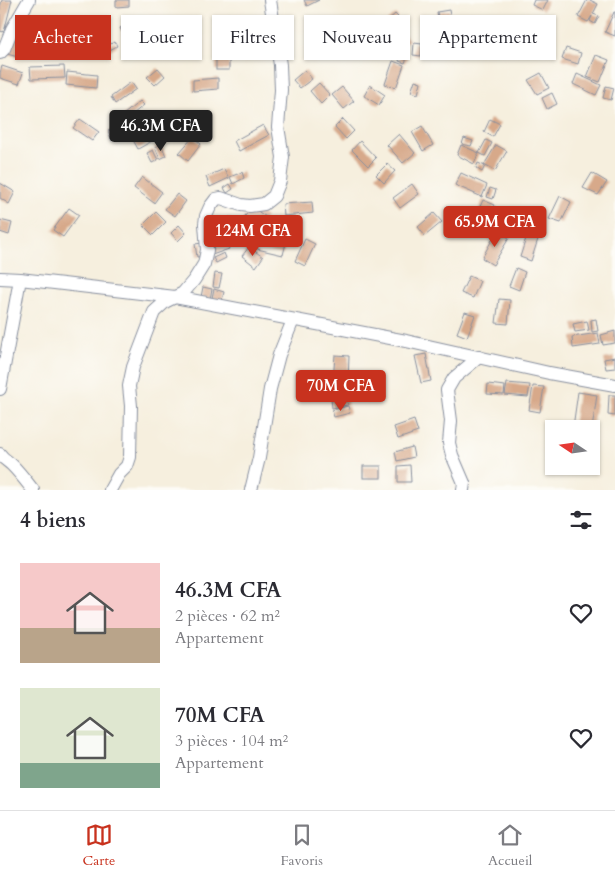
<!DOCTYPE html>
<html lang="fr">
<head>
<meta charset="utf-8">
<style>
  :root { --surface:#fff; --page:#f7f7f7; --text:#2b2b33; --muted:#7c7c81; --line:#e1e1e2; --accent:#c8321e }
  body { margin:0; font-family:Cardo,serif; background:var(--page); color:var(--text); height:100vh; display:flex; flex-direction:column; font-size:19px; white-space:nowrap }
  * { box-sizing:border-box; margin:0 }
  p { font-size:16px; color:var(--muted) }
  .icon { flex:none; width:28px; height:28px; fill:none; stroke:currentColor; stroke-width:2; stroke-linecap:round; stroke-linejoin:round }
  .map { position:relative; height:490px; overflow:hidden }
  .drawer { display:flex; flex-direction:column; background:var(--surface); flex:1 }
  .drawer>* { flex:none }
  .guide { position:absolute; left:15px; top:15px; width:585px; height:45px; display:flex; gap:10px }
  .needle { width:32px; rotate:283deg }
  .controls { position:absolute; left:545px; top:420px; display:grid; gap:10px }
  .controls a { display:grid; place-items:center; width:55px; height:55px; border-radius:0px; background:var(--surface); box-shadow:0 1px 4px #0004; font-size:25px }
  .price { position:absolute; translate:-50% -42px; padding:0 11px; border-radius:5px; background:var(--accent); color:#fff; font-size:16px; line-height:32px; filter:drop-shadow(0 1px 2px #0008) }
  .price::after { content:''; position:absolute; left:50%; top:30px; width:15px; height:11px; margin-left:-8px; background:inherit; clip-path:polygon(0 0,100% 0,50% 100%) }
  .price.selected { background:#222; color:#fff }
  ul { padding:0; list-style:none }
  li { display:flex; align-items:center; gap:15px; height:125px; padding:0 20px }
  li span { display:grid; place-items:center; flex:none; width:140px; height:100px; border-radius:0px; color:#555 }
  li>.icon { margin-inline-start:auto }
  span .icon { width:60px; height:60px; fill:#fffc; stroke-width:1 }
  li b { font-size:21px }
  h2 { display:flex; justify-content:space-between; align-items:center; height:60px; padding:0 20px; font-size:21px }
  .tag { padding:0 18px; border-radius:0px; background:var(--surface); box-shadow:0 1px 4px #0004; font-size:18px; line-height:45px }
  .tag.selected { background:var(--accent); color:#fff }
  .tabs { display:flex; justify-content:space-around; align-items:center; height:70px; border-top:1px solid var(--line); background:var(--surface); font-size:14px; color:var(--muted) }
  .tabs a { display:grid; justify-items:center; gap:2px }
  .tabs .selected { color:var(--accent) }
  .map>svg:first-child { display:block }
  .building { fill:#d7a98a }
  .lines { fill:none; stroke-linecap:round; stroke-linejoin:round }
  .street-casing { stroke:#888f9e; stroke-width:14 }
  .street { stroke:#fff; stroke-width:12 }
</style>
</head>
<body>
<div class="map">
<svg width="615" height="490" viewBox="0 0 615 490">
  <rect width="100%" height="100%" fill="#fdfcf7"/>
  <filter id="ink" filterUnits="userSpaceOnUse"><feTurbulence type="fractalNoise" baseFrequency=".02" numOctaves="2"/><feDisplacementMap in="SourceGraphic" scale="10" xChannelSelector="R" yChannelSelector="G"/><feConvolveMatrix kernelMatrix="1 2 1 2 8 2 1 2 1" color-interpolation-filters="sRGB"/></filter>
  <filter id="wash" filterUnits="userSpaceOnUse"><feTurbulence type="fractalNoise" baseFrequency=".0096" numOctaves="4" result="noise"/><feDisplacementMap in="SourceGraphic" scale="20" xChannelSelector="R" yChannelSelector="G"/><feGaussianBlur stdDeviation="1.12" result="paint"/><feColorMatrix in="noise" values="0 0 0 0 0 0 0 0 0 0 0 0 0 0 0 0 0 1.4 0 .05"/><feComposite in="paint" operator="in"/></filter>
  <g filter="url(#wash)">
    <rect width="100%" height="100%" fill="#f6efde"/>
    <g id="blocks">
      <!-- building -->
      <g class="building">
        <polygon points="2,0 12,0 4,32 0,31 0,7"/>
        <polygon points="116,0 129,0 129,6 116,7"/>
        <polygon points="304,0 319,0 307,6"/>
        <polygon points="534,0 548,0 543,10 532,5"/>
        <polygon points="587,0 590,0 598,4 593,14 599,16 595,24 590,21 592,16 588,22 578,17"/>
        <polygon points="449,10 453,33 441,35 437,12"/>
        <polygon points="614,12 615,12 615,36 605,32"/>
        <polygon points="395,14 398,17 390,24 387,21"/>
        <polygon points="100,18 101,33 78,35 77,20"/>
        <polygon points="56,21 58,35 51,36 49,23"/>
        <polygon points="396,23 409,40 400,47 387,30"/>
        <polygon points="126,24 133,34 126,39 120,28"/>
        <rect x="66" y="26" width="6" height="13"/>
        <polygon points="378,26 383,30 377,37 372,33"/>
        <polygon points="12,33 23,37 18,57 7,54"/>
        <polygon points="257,37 263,46 247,59 241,50"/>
        <polygon points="46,40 67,41 67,52 46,51"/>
        <polygon points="115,42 117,46 108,51 105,46"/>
        <polygon points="414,43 422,44 421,56 413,55"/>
        <polygon points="566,48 581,53 578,64 562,59"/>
        <polygon points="401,52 408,55 405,63 399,61"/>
        <polygon points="596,55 609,60 600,82 587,77"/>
        <rect x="216" y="57" width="13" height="13"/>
        <polygon points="393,61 404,65 396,88 385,84"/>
        <polygon points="2,66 23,73 19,84 0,78 0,73"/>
        <polygon points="64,66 65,78 31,79 30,67"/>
        <polygon points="158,68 165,76 155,85 147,77"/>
        <polygon points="305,70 312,79 300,88 293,80"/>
        <polygon points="67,72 97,75 96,88 66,85"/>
        <polygon points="541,73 549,88 537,94 528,80"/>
        <polygon points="577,74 601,85 596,95 573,84"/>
        <polygon points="218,78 218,89 193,91 193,80"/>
        <polygon points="415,80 421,82 418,94 411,92"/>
        <polygon points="131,82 136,89 115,104 111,97"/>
        <polygon points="319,83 330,95 321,104 310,91"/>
        <polygon points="370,85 385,95 379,105 364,96"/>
        <polygon points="606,86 614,88 611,100 603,98"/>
        <polygon points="342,87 354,101 344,109 332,95"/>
        <polygon points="552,93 557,104 547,109 542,98"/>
        <polygon points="140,101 144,105 127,119 123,115"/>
        <polygon points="80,119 99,132 92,141 73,128"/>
        <polygon points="343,119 354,131 346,139 335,127"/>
        <polygon points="490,119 500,124 493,137 484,132"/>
        <polygon points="165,122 169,128 159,134 156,127"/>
        <polygon points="137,123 142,131 134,136 130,127"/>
        <polygon points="123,125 126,135 112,141 108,131"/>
        <polygon points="263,125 269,135 239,151 234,141"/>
        <polygon points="154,126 159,137 138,149 132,138"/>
        <polygon points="422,126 433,145 423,151 412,132"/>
        <polygon points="178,128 183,134 177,138 172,133"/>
        <polygon points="399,134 415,153 403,163 387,145"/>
        <polygon points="193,137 201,144 188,161 179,153"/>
        <polygon points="464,138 473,141 471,146 462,144"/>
        <polygon points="486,140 492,143 485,156 479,153"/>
        <polygon points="360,141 376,158 368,166 352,150"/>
        <polygon points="161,144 166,156 160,159 155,147"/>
        <polygon points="461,145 479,153 474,164 457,155"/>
        <polygon points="496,145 507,151 495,171 484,165"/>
        <polygon points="153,150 158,160 152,163 147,153"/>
        <polygon points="478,163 485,166 482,172 476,168"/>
        <polygon points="387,164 395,171 384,183 376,175"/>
        <polygon points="224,169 229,178 210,187 206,177"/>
        <polygon points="242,172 244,178 233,184 230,177"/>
        <polygon points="461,173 487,185 482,197 455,185"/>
        <polygon points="592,173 607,182 598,195 583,188"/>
        <polygon points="142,177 162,192 154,203 134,188"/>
        <polygon points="0,183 15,192 9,204 0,198"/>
        <polygon points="230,184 233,189 227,193 224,188"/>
        <polygon points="412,184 419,194 400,208 393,198"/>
        <polygon points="490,188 496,190 493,199 487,197"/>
        <polygon points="177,194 186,201 175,216 165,209"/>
        <polygon points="560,196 571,202 561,223 549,219"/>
        <polygon points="483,200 495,205 490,216 478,211"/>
        <polygon points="312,202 313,213 284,216 283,204"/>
        <polygon points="252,207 266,217 257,230 242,220"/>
        <polygon points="69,208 79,215 63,237 53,230"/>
        <polygon points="156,212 166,222 153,235 143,225"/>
        <polygon points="434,213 442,222 425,236 418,227"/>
        <polygon points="230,217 234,228 213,238 208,227"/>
        <polygon points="0,220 12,223 9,235 0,232"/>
        <polygon points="179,225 186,233 178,241 171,233"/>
        <polygon points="497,231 509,238 493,265 482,258"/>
        <polygon points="528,232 539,236 531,261 520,257"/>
        <polygon points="259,237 286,243 283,255 257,249"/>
        <polygon points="305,239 315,244 305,266 295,261"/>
        <polygon points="202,243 203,256 197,257 195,244"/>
        <polygon points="227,243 229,249 212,255 210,249"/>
        <polygon points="249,247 263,257 256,267 242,256"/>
        <polygon points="224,253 226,258 216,263 213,258"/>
        <polygon points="516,268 525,272 519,290 509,286"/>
        <polygon points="215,273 222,274 219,288 213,287"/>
        <polygon points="469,276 480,281 473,298 461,293"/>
        <polygon points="203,287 212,289 210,299 201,297"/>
        <polygon points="214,289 224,292 222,300 212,298"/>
        <polygon points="499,299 510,300 508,324 496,323"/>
        <polygon points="465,312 475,315 467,337 457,333"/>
        <polygon points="596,319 598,331 592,332 591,320"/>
        <polygon points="587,321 589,330 575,332 573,324"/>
        <polygon points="615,331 615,343 603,345 601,335"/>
        <polygon points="598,333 600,344 573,348 572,337"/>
        <polygon points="426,354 431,381 421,383 415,356"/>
        <polygon points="335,355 349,356 348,383 333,382"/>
        <polygon points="615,357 615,368 606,369 604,359"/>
        <polygon points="507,383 530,385 528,397 505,395"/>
        <polygon points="488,384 505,386 504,395 487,394"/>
        <polygon points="533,386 544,387 540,412 529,410"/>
        <polygon points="578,392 597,395 592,429 573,427"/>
        <polygon points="609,395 615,395 615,416 608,415"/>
        <polygon points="346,396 348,405 332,408 331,399"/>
        <polygon points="348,406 350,413 334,417 332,410"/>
        <polygon points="414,420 418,432 398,439 394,427"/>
        <polygon points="412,447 414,457 397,461 395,452"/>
        <polygon points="410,465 411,482 398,482 398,466"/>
        <rect x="363" y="466" width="18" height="12"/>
      </g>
    </g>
  </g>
  <g filter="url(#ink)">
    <use href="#blocks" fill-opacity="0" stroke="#888f9e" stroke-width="1"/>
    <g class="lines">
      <!-- street casing -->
      <g class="street-casing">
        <g id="street">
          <polyline points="0,53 4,49 12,29 29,0"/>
          <polyline points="0,278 20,279 175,297 406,341 549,373 615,385"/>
          <polyline points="0,389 20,279"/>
          <path d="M0 454C3 459 8 461 12 465 20 473 26 481 33 490"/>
          <polyline points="110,490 119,474 127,466 130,457 131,406 129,386 133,367 154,312 165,302 183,293 194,280 204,264 207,250 205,224 206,216 210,207 216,199 221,198 241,205 250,206 264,204 274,196 280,181 283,157 278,127 281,90 280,65 270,0"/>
          <polyline points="251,490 259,458 270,389 279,355 293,320"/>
          <polyline points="463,490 464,483 452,455 449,443 451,421 447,390 454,378 479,357"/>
        </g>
      </g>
      <!-- street -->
      <use href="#street" class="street"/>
    </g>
  </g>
</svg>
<div class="controls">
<a><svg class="needle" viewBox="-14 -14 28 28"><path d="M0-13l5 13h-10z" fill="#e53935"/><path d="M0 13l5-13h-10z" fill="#7c7c81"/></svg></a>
</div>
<b class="price selected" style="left:161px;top:152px">46.3M CFA</b>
<b class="price" style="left:495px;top:248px">65.9M CFA</b>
<b class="price" style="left:253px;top:257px">124M CFA</b>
<b class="price" style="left:341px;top:412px">70M CFA</b>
<div class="guide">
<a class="tag selected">Acheter</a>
<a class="tag">Louer</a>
<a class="tag">Filtres</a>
<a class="tag">Nouveau</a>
<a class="tag">Appartement</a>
</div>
</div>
<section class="drawer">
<h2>4 biens<svg class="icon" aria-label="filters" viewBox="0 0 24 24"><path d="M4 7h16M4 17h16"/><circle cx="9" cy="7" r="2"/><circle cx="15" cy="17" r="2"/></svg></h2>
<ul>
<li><span style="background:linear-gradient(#f6c9c9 65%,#b9a48a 0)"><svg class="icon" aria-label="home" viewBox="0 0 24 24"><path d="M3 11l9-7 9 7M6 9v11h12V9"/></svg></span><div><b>46.3M CFA</b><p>2 pièces · 62 m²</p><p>Appartement</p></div><svg class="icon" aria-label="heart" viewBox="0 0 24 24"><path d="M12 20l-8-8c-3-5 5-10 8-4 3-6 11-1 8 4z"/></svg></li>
<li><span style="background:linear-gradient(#dfe7d0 75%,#7fa58c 0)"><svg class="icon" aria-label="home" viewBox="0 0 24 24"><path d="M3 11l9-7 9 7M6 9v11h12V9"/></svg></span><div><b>70M CFA</b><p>3 pièces · 104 m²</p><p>Appartement</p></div><svg class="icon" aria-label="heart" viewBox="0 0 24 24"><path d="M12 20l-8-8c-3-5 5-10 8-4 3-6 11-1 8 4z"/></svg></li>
</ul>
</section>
<nav class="tabs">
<a class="selected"><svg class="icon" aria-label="map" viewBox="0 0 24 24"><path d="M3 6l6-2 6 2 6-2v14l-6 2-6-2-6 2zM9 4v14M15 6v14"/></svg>Carte</a>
<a><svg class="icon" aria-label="saved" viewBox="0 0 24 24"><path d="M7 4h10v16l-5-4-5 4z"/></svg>Favoris</a>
<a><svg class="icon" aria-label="home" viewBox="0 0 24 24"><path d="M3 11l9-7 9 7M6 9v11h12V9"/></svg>Accueil</a>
</nav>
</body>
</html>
